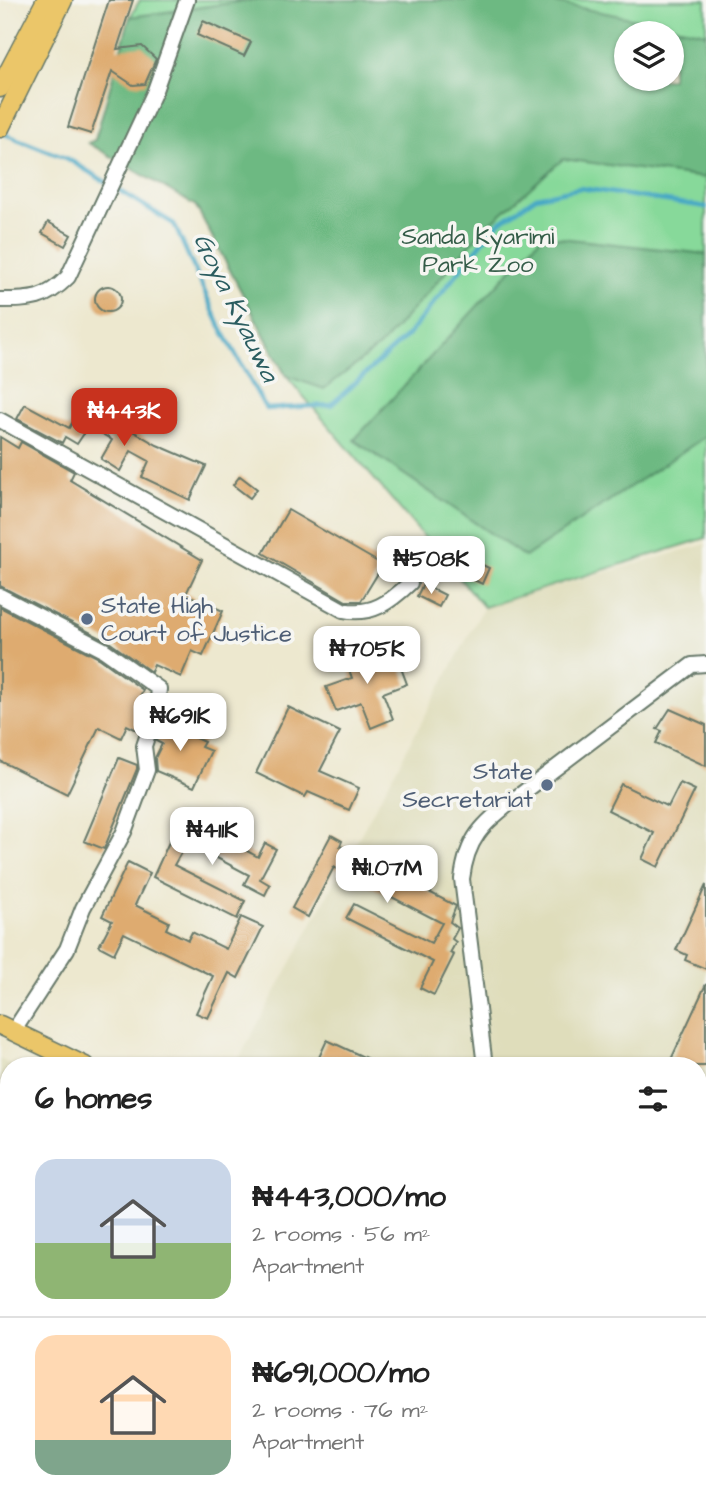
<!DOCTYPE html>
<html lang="en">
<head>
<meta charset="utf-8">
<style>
  :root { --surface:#fff; --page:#f6f6f6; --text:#222; --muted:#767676; --line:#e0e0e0; --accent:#c8321e }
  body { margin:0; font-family:"Architects Daughter",sans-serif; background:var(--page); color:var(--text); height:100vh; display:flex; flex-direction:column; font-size:26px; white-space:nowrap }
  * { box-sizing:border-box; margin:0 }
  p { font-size:23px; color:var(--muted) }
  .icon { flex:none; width:38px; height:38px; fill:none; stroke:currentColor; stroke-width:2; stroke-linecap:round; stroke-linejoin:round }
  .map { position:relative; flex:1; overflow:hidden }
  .drawer { position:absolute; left:0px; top:1057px; width:707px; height:450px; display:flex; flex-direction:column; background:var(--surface); border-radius:28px 28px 0 0; box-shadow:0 2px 5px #0004 }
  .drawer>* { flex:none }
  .fabs { position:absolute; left:614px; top:21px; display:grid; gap:14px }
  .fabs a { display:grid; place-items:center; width:70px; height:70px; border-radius:50%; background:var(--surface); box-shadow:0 2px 5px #0004; font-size:35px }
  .price { position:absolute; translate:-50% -60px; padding:0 16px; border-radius:14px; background:#fff; color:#222; font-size:23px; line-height:46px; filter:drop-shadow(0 2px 4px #0008) }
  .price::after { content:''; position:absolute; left:50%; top:42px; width:21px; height:16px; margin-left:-10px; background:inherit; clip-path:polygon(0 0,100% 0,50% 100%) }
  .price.current { background:var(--accent); color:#fff }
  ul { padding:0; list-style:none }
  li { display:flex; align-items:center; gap:21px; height:175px; padding:0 35px }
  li+li { border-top:2px solid var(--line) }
  li span { display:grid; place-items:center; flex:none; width:196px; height:140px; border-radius:21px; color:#555 }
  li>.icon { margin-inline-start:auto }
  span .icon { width:84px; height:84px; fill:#fffc; stroke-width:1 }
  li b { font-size:30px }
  h2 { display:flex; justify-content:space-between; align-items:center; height:84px; padding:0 35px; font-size:30px }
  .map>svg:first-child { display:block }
  .built { fill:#dfddbb }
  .green { fill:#87d99a; stroke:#538b67; stroke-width:2; fill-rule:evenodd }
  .forest { fill:#6db982; stroke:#467b5b; stroke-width:2; fill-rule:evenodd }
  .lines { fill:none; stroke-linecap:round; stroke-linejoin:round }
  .stream { stroke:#46a8c5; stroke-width:4.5 }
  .building { fill:#deab6f }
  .minor-casing { stroke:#67796a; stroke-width:18 }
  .major-casing { stroke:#67796a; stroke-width:21 }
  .minor { stroke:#fff; stroke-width:14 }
  .major { stroke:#ebc669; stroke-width:18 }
  .service-dot { fill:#5c6f8a; stroke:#f6f6f2; stroke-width:2.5 }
  .labels { text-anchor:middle; stroke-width:7; stroke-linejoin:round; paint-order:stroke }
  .park-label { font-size:24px; fill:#345c48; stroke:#f6f6f2 }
  .service-label { font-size:24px; fill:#4e5e75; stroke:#f6f6f2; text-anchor:start }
  .water-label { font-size:26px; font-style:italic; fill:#2b5d60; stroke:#f6f6f2 }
</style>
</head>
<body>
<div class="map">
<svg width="706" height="1506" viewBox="0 0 706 1506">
  <rect width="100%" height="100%" fill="#f6f6f2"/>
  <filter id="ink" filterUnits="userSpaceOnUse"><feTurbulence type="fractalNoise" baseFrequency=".0143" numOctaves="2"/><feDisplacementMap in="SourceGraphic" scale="14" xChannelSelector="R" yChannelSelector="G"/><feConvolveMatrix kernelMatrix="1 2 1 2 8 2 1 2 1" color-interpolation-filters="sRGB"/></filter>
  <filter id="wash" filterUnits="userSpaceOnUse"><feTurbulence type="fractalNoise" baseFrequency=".00686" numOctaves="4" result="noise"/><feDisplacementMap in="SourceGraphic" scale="28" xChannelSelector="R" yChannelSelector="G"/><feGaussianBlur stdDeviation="1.57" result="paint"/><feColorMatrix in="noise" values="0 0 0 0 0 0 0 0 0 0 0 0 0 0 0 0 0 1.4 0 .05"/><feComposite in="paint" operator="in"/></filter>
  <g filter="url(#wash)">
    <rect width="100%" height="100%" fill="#ede8cf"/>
    <!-- built -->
    <g class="built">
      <polygon points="706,544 706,1333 698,1329 698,1066 235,1066 484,607"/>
      <polygon points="0,1059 14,1066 9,1066 9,1498 579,1498 577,1506 0,1506"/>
    </g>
    <!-- green -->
    <path class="green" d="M140 0H706V538L484 607 286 376 196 206 95 140 130 17ZM626 33H672V79H626Z"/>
    <!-- forest -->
    <g class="forest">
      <path d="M252 0H541L706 33V178L563 159 485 228 380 346 324 389 286 376 196 206 88 143 95 140 130 17ZM626 33H672V79H626Z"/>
      <polygon points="542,236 706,254 706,436 525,557 354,440"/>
    </g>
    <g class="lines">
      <!-- stream -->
      <polyline class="stream" points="2,133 68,159 174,224 220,326 266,409 331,405 408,335 497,224 536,197 580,188 706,207"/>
    </g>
    <g id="blocks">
      <!-- building -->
      <g class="building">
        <polygon points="109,0 133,0 117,49 142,46 156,59 145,84 133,85 112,71 91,134 68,127"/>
        <polygon points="203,21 251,42 244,56 197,35"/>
        <polygon points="48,222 71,235 65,246 42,233"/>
        <circle cx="108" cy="299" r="13"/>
        <polygon points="84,403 157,445 206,466 190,500 142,477 149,461 131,451 120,471 101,459 112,440 89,426 77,444 65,437 62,443 17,419 25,404 69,428"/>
        <polygon points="0,437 18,448 21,442 74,472 70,480 202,560 186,594 223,611 203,656 192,651 181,677 154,665 151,672 109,642 0,586"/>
        <polygon points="240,476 257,489 250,498 233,485"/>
        <polygon points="288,510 383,565 361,601 346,601 263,553"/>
        <polygon points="438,544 489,568 482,584 431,559"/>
        <polygon points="423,584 445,595 439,607 417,596"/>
        <polygon points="0,607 99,658 143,690 138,701 148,705 139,731 127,725 121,738 99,727 67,794 0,761"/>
        <polygon points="364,643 374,669 398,660 407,684 383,693 393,719 371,728 361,702 336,711 326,687 352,678 342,652"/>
        <polygon points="288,707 340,732 320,771 359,788 349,810 308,792 305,797 256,773"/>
        <polygon points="167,708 176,712 169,726 204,742 201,747 211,751 194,787 156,771 155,758 162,744 156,741"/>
        <polygon points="670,709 706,725 706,766 656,743 662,731 657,729"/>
        <polygon points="119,758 137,765 137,769 104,849 84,841"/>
        <polygon points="680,783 695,790 658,867 642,859 654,833 608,810 621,784 668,807"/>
        <polygon points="181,816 258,857 265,843 276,849 260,879 270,885 265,895 244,884 249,875 187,842 174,865 245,901 237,919 153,877"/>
        <polygon points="331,835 342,841 340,846 394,871 405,849 415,853 404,879 456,906 450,922 458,928 452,939 456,942 450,953 454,955 434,995 420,988 433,962 346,918 354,904 431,943 442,923 334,867 308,917 292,908"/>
        <polygon points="128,862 150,873 135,905 169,922 166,929 188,940 192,932 226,949 241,917 263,927 238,978 229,973 208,1018 196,1013 213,976 124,933 114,954 99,946 112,921 102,916"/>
        <polygon points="706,885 706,969 685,960 687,955 676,950"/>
        <polygon points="706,984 706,1066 668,1066"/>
        <polygon points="327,1040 383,1066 315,1066"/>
      </g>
    </g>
  </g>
  <g filter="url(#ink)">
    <use href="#blocks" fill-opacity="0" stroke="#67796a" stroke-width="2"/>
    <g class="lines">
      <!-- minor casing -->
      <g class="minor-casing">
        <g id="minor">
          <path d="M0 300C32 300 45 300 68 277L154 93 187 0"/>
          <path d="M0 420 343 610C372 616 390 602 410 583"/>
          <polyline points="0,596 104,650 159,689 157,707 144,746 147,770 124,832 83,908 67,949 13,1032"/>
          <path d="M485 1066 462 879C467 836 484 824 516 798L692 665 706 664"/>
          <polyline points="698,1251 706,1255"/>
          <polyline points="0,1389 9,1394"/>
          <polyline points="204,1498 216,1506"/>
        </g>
      </g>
      <!-- major casing -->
      <g class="major-casing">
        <g id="major">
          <polyline points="0,88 46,0"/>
          <polyline points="0,128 63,0"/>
          <polyline points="0,1025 85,1066"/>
          <polyline points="698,1354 706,1358"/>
          <polyline points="698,1368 706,1372"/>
        </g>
      </g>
      <!-- minor -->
      <use href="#minor" class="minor"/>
      <!-- major -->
      <use href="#major" class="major"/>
    </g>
  </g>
  <!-- markers -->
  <g class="service-dot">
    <circle cx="87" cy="619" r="7"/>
    <circle cx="547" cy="785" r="7"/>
  </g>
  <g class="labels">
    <!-- park labels -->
    <g class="park-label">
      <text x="478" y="244">Sanda Kyarimi<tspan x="478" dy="28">Park Zoo</tspan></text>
    </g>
    <!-- service labels -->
    <g class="service-label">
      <text x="101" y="613">State High<tspan x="101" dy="28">Court of Justice</tspan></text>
      <text x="533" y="779" text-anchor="end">State<tspan x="533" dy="28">Secretariat</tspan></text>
    </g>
    <!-- water labels -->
    <g class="water-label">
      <text transform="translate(237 307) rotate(64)" y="9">Goya Kyauwa</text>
    </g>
  </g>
</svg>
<div class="fabs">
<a><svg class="icon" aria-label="layers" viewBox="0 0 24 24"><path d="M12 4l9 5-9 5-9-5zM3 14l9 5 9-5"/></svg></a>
</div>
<b class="price current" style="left:124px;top:448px">₦443K</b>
<b class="price" style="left:431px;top:596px">₦508K</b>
<b class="price" style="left:367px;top:686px">₦705K</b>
<b class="price" style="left:180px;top:753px">₦691K</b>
<b class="price" style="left:212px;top:867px">₦411K</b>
<b class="price" style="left:387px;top:905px">₦1.07M</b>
<section class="drawer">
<h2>6 homes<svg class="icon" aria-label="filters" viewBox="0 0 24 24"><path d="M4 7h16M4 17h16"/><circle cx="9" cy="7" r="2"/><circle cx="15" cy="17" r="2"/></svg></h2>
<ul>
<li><span style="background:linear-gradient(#c9d6e8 60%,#8fb573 0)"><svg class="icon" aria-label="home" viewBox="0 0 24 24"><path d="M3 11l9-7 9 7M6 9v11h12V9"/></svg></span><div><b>₦443,000/mo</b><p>2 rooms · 56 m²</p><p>Apartment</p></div></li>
<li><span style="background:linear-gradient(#ffd9b3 75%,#7fa58c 0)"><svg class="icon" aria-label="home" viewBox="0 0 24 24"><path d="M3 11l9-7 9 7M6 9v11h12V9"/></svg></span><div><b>₦691,000/mo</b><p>2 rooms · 76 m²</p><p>Apartment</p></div></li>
</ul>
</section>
</div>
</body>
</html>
